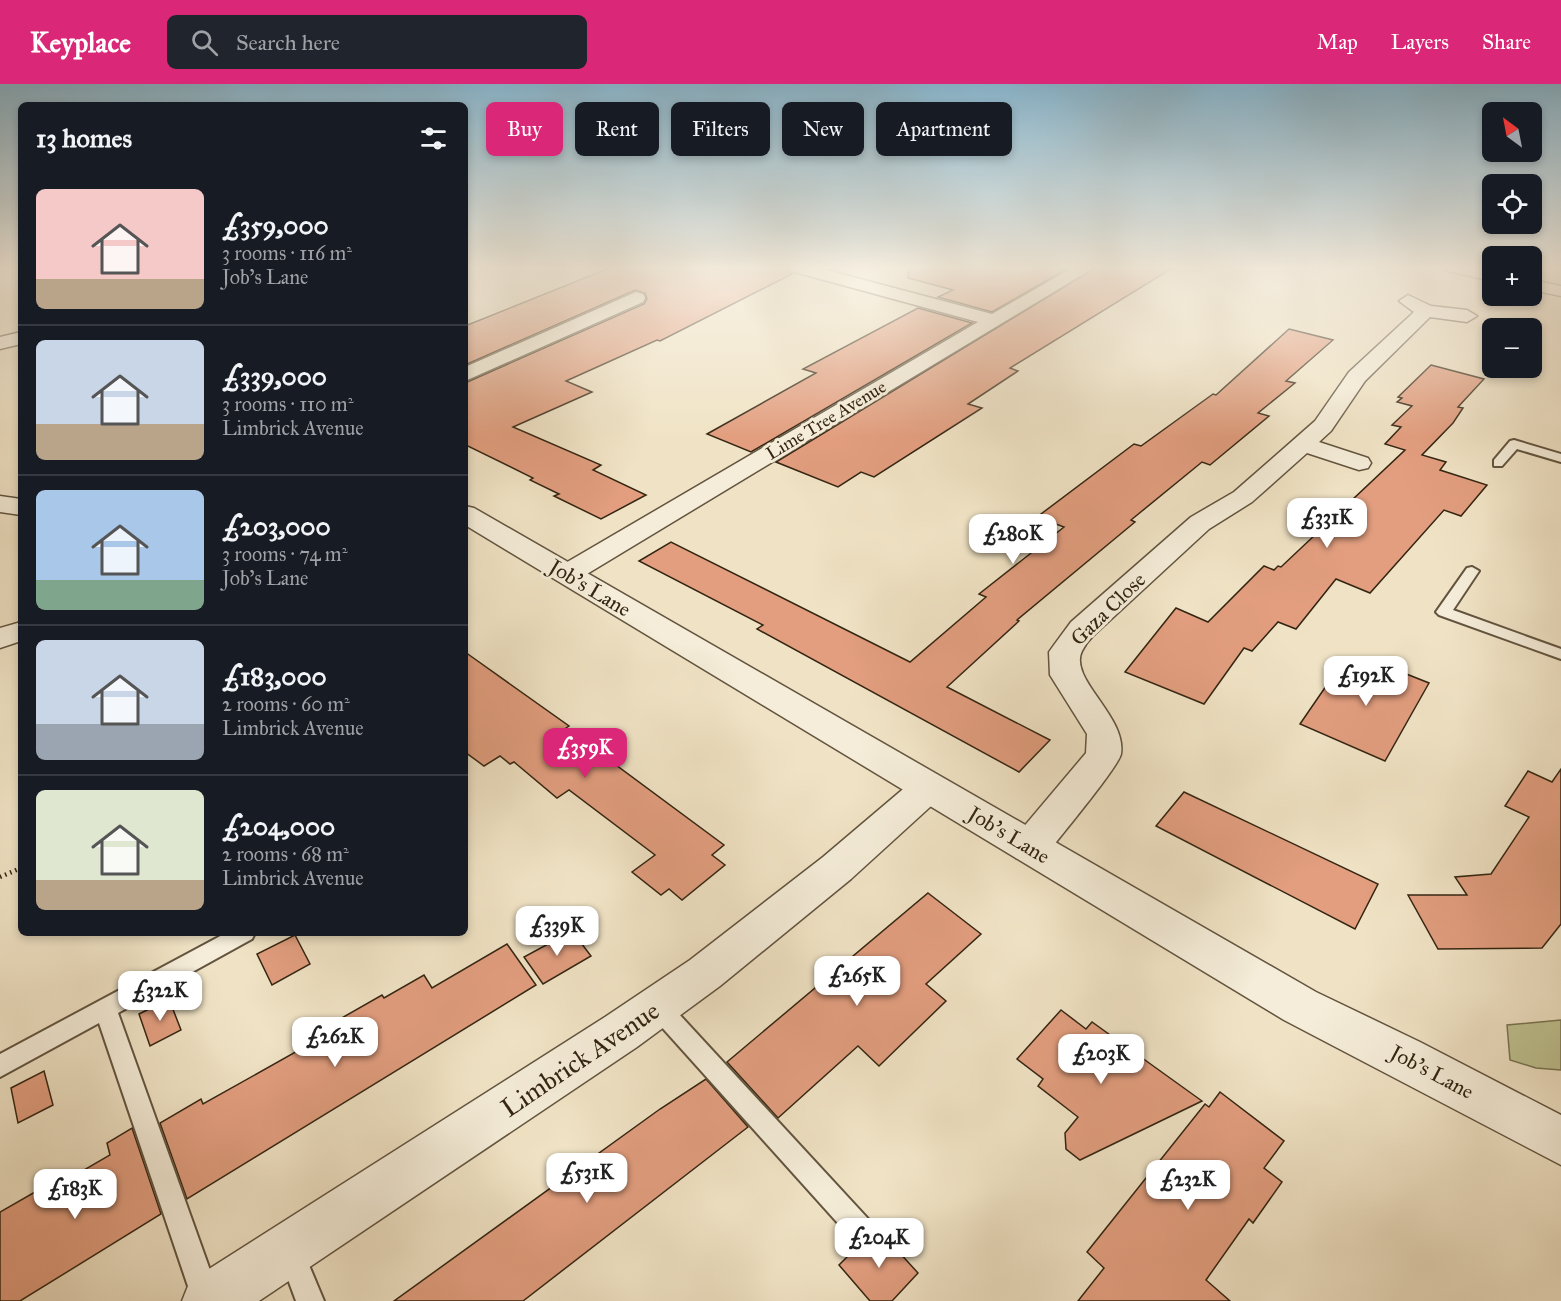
<!DOCTYPE html>
<html lang="en">
<head>
<meta charset="utf-8">
<style>
  :root { --surface:#171b24; --page:#20242c; --text:#f1f3f6; --muted:#9ea1a6; --line:#363941; --accent:#db2777 }
  body { margin:0; font-family:"IM FELL Great Primer",serif; background:var(--page); color:var(--text); height:100vh; display:flex; flex-direction:column; font-size:22px; white-space:nowrap }
  * { box-sizing:border-box; margin:0 }
  p { font-size:20px; color:var(--muted) }
  .icon { flex:none; width:33px; height:33px; fill:none; stroke:currentColor; stroke-width:2; stroke-linecap:round; stroke-linejoin:round }
  .map { position:relative; flex:1; overflow:hidden }
  .side { position:absolute; left:18px; top:18px; width:450px; height:834px; display:flex; flex-direction:column; background:var(--surface); border-radius:9px; box-shadow:0 3px 9px #0003 }
  .side>* { flex:none }
  .top-card { position:absolute; left:486px; top:18px; width:570px; height:54px; display:flex; gap:12px }
  .needle { width:39px; rotate:328deg }
  .controls { position:absolute; left:1482px; top:18px; display:grid; gap:12px }
  .controls a { display:grid; place-items:center; width:60px; height:60px; border-radius:9px; background:var(--surface); box-shadow:0 3px 9px #0003; font-size:30px }
  .price { position:absolute; translate:-50% -51px; padding:0 14px; border-radius:12px; background:#fff; color:#222; font-size:20px; line-height:39px; filter:drop-shadow(0 2px 3px #0008) }
  .price::after { content:''; position:absolute; left:50%; top:36px; width:18px; height:14px; margin-left:-9px; background:inherit; clip-path:polygon(0 0,100% 0,50% 100%) }
  .price.selected { background:var(--accent); color:#fff }
  ul { padding:0; list-style:none }
  li { display:flex; align-items:center; gap:18px; height:150px; padding:0 18px }
  li+li { border-top:2px solid var(--line) }
  li span { display:grid; place-items:center; flex:none; width:168px; height:120px; border-radius:9px; color:#555 }
  li>.icon { margin-inline-start:auto }
  span .icon { width:72px; height:72px; fill:#fffc; stroke-width:1 }
  li b { font-size:26px }
  h2 { display:flex; justify-content:space-between; align-items:center; height:72px; padding:0 18px; font-size:26px }
  .tag { padding:0 21px; border-radius:9px; background:var(--surface); box-shadow:0 3px 9px #0003; font-size:21px; line-height:54px }
  .tag.selected { background:var(--accent); color:#fff }
  header { display:flex; align-items:center; gap:36px; box-sizing:border-box; height:84px; padding:0 30px; background:var(--accent); color:#fff }
  header strong { font-size:28px }
  nav { display:flex; gap:33px; margin-inline-start:auto; font-size:21px }
  .search { width:420px; height:54px; background:var(--page); display:flex; align-items:center; gap:15px; box-sizing:border-box; padding:0 21px; border-radius:9px; color:var(--muted); font-size:22px }
  .map>svg:first-child { display:block }
  .green { fill:#bfc291; stroke:#797452; stroke-width:1.5 }
  .building { fill:#e29e7f; stroke:#332512; stroke-width:1.5 }
  .lines { fill:none; stroke-linecap:round; stroke-linejoin:round }
  .service-casing { stroke:#62543f; stroke-width:4 }
  .minor-casing { stroke:#62543f; stroke-width:3 }
  .tertiary-casing { stroke:#62543f; stroke-width:3 }
  .path { stroke:#332512; stroke-width:4.5; stroke-dasharray:1.5 4; stroke-linecap:butt }
  .service { fill:#f5edd9; fill-rule:evenodd }
  .minor { fill:#f5edd9; fill-rule:evenodd }
  .tertiary { fill:#f5edd9; fill-rule:evenodd }
  .labels { text-anchor:middle; stroke-width:6; stroke-linejoin:round; paint-order:stroke }
  .far-street-label { font-size:18px; fill:#332512; stroke:#f5edd9 }
  .street-label { font-size:21px; fill:#332512; stroke:#f5edd9 }
  .near-street-label { font-size:26px; fill:#332512; stroke:#f5edd9 }
</style>
</head>
<body>
<header>
<strong>Keyplace</strong>
<div class="search"><svg class="icon" aria-label="search" viewBox="0 0 24 24"><circle cx="10" cy="10" r="6"/><path d="M15 15l6 6"/></svg>Search here</div>
<nav><a>Map</a><a>Layers</a><a>Share</a></nav>
</header>
<div class="map">
<svg width="1561" height="1217" viewBox="0 0 1561 1217">
  <rect width="100%" height="100%" fill="#f0e3c5"/>
  <filter id="stains"><feTurbulence type="fractalNoise" baseFrequency=".00333" numOctaves="4"/><feColorMatrix values="0 0 0 0 .2 0 0 0 0 .09 0 0 0 0 .02 0 0 0 .5 -.17"/></filter>
  <radialGradient id="worn" r=".72"><stop offset=".6" stop-color="#630" stop-opacity="0"/><stop offset="1" stop-color="#630" stop-opacity=".3"/></radialGradient>
  <!-- green -->
  <polygon class="green" points="1561,936 1561,986 1536,984 1510,976 1507,941"/>
  <!-- building -->
  <g class="building">
    <polygon points="612,183 787,183 792,190 660,257 657,256 566,297 592,308 513,343 601,381 593,386 646,411 601,435 554,412 559,410 530,396 533,394 468,362 465,364 465,299 644,220 647,215 645,209 635,206 465,281 465,242"/>
    <polygon points="909,183 1070,183 992,228 938,213 953,206 908,194"/>
    <polygon points="1097,183 1174,183 1010,284 1018,287 968,320 982,324 874,393 861,388 838,403 776,378"/>
    <polygon points="918,224 972,239 751,368 707,350 816,289 803,285"/>
    <polygon points="1289,245 1333,256 1286,297 1295,299 1258,329 1269,332 1210,381 1202,378 1131,436 1135,438 1017,536 1019,537 947,603 1050,656 1019,688 757,545 763,541 639,477 671,458 910,578 986,513 979,510 1064,443 1037,433 1134,360 1141,362 1213,310 1216,311"/>
    <polygon points="1431,281 1484,295 1458,323 1463,324 1453,339 1422,371 1446,378 1440,386 1487,401 1461,432 1444,426 1370,509 1336,495 1296,545 1278,538 1252,567 1244,564 1204,620 1125,588 1176,524 1208,538 1264,482 1274,486 1278,482 1281,483 1405,366 1385,360 1401,343 1392,341 1412,322 1397,318 1402,314 1398,313"/>
    <polygon points="465,568 569,642 566,644 724,761 712,771 725,781 682,816 669,805 661,811 632,788 655,771 569,706 557,714 514,678 510,680 500,672 484,682 465,668"/>
    <polygon points="1344,576 1365,585 1371,576 1429,599 1385,677 1300,640"/>
    <polygon points="1561,685 1561,840 1542,864 1438,865 1408,811 1467,811 1455,793 1491,790 1529,733 1505,722 1528,687 1552,698"/>
    <polygon points="1184,708 1378,800 1355,845 1156,742"/>
    <polygon points="928,809 981,850 926,900 946,917 879,982 858,962 778,1034 727,978"/>
    <polygon points="572,847 591,872 543,900 524,873"/>
    <polygon points="295,851 310,880 272,901 257,870"/>
    <polygon points="507,860 536,901 187,1115 160,1039 201,1015 203,1020 301,965 298,959 382,911 384,914 424,891 432,904"/>
    <polygon points="169,915 181,946 150,962 139,930"/>
    <polygon points="1061,926 1086,945 1092,938 1202,1017 1080,1076 1066,1065 1065,1049 1078,1033 1038,1002 1043,995 1017,975"/>
    <polygon points="44,987 53,1021 18,1039 11,1004"/>
    <polygon points="706,995 748,1043 523,1217 394,1217 660,1025"/>
    <polygon points="1220,1008 1284,1057 1264,1084 1282,1098 1253,1139 1249,1135 1206,1196 1230,1217 1078,1217 1104,1184 1087,1168 1205,1020 1209,1023"/>
    <polygon points="132,1044 161,1130 20,1217 0,1217 0,1128 35,1108 36,1114 110,1071 107,1059"/>
    <polygon points="877,1144 918,1189 892,1217 870,1217 839,1181 859,1161 872,1158"/>
  </g>
  <g class="lines">
    <!-- service casing -->
    <g class="service-casing">
      <g id="service">
        <polygon points="1514,356 1561,370 1561,378 1517,365 1502,382 1494,382 1494,376 1510,357"/>
        <polygon points="1472,483 1479,487 1453,526 1561,565 1561,575 1439,531 1436,528 1467,484"/>
        <polygon points="226,849 255,849 252,855 118,929 221,1217 193,1217 99,939 0,993 0,970"/>
        <polygon points="658,913 666,916 871,1138 875,1147 871,1156 862,1160 853,1156 650,930 647,923 650,916"/>
        <polygon points="292,1158 301,1162 324,1217 296,1217 279,1171 283,1162"/>
      </g>
    </g>
    <!-- minor casing -->
    <g class="minor-casing">
      <g id="minor">
        <polygon points="789,183 815,183 992,230 1074,183 1095,183 577,496 567,499 557,496 553,490 557,484 978,238 791,187"/>
        <polygon points="1445,183 1474,183 1492,187 1492,197 1448,187"/>
        <polygon points="1532,196 1561,202 1561,212 1532,206"/>
        <polygon points="636,208 643,210 645,214 643,218 465,297 465,283"/>
        <path d="M1408 211 1431 222 1467 226 1477 232 1467 238 1430 233 1365 297 1331 347 1319 358 1368 374 1371 379 1368 384 1359 386 1307 369 1252 418 1209 445 1093 552C1089 556 1085 561 1082 567 1068 595 1127 632 1121 670 1118 684 1056 757 1044 774L1030 778 1016 774 1011 763 1016 752 1086 669 1087 650 1050 591 1049 568 1054 561 1071 538 1191 433 1234 408 1315 337 1349 288 1414 228 1399 217Z"/>
        <polygon points="21,248 21,260 0,265 0,253"/>
        <polygon points="0,412 21,415 21,431 0,428"/>
        <polygon points="21,538 21,557 0,564 0,544"/>
        <polygon points="928,691 941,695 946,704 941,713 851,795 720,902 637,963 259,1217 182,1217 190,1197 605,933 690,876 823,773 915,695"/>
      </g>
    </g>
    <!-- tertiary casing -->
    <g class="tertiary-casing">
      <polygon id="tertiary" points="465,422 474,424 1316,908 1420,958 1561,1031 1561,1081 1284,936 465,441"/>
    </g>
    <!-- path -->
    <polyline class="path" points="0,793 21,784"/>
    <!-- service -->
    <use href="#service" class="service"/>
    <!-- minor -->
    <use href="#minor" class="minor"/>
    <!-- tertiary -->
    <use href="#tertiary" class="tertiary"/>
  </g>
  <!-- sky -->
  <linearGradient id="sky" x2="0" y2="1"><stop stop-color="#89b8d1"/><stop offset="0.52" stop-color="#f8f2e5"/><stop offset="1" stop-color="#f8f2e5" stop-opacity="0"/></linearGradient>
  <rect width="1561" height="353" fill="url(#sky)"/>
  <g class="labels">
    <!-- far-street labels -->
    <g class="far-street-label">
      <text transform="translate(826 336) rotate(-31)" y="6">Lime Tree Avenue</text>
    </g>
    <!-- street labels -->
    <g class="street-label">
      <text transform="translate(590 504) rotate(31)" y="7">Job's Lane</text>
      <text transform="translate(1108 525) rotate(-44)" y="7">Gaza Close</text>
      <text transform="translate(1009 751) rotate(31)" y="7">Job's Lane</text>
      <text transform="translate(1432 988) rotate(28)" y="7">Job's Lane</text>
    </g>
    <!-- near-street labels -->
    <g class="near-street-label">
      <text transform="translate(580 975) rotate(-34)" y="9">Limbrick Avenue</text>
    </g>
  </g>
  <rect width="100%" height="100%" filter="url(#stains)"/>
  <rect width="100%" height="100%" fill="url(#worn)"/>
</svg>
<div class="controls">
<a><svg class="needle" viewBox="-14 -14 28 28"><path d="M0-13l5 13h-10z" fill="#e53935"/><path d="M0 13l5-13h-10z" fill="#9ea1a6"/></svg></a>
<a><svg class="icon" aria-label="locate" viewBox="0 0 24 24"><circle cx="12" cy="12" r="6"/><path d="M12 2v4M12 18v4M2 12h4M18 12h4"/></svg></a>
<a>+</a>
<a>−</a>
</div>
<b class="price" style="left:1327px;top:465px">£331K</b>
<b class="price" style="left:1013px;top:481px">£280K</b>
<b class="price" style="left:1366px;top:623px">£192K</b>
<b class="price selected" style="left:585px;top:695px">£359K</b>
<b class="price" style="left:557px;top:873px">£339K</b>
<b class="price" style="left:857px;top:923px">£265K</b>
<b class="price" style="left:160px;top:938px">£322K</b>
<b class="price" style="left:335px;top:984px">£262K</b>
<b class="price" style="left:1101px;top:1001px">£203K</b>
<b class="price" style="left:587px;top:1120px">£531K</b>
<b class="price" style="left:1188px;top:1127px">£232K</b>
<b class="price" style="left:75px;top:1136px">£183K</b>
<b class="price" style="left:879px;top:1185px">£204K</b>
<div class="top-card">
<a class="tag selected">Buy</a>
<a class="tag">Rent</a>
<a class="tag">Filters</a>
<a class="tag">New</a>
<a class="tag">Apartment</a>
</div>
<section class="side">
<h2>13 homes<svg class="icon" aria-label="filters" viewBox="0 0 24 24"><path d="M4 7h16M4 17h16"/><circle cx="9" cy="7" r="2"/><circle cx="15" cy="17" r="2"/></svg></h2>
<ul>
<li><span style="background:linear-gradient(#f6c9c9 75%,#b9a48a 0)"><svg class="icon" aria-label="home" viewBox="0 0 24 24"><path d="M3 11l9-7 9 7M6 9v11h12V9"/></svg></span><div><b>£359,000</b><p>3 rooms · 116 m²</p><p>Job's Lane</p></div></li>
<li><span style="background:linear-gradient(#c9d6e8 70%,#b9a48a 0)"><svg class="icon" aria-label="home" viewBox="0 0 24 24"><path d="M3 11l9-7 9 7M6 9v11h12V9"/></svg></span><div><b>£339,000</b><p>3 rooms · 110 m²</p><p>Limbrick Avenue</p></div></li>
<li><span style="background:linear-gradient(#a9c7e8 75%,#7fa58c 0)"><svg class="icon" aria-label="home" viewBox="0 0 24 24"><path d="M3 11l9-7 9 7M6 9v11h12V9"/></svg></span><div><b>£203,000</b><p>3 rooms · 74 m²</p><p>Job's Lane</p></div></li>
<li><span style="background:linear-gradient(#c9d6e8 70%,#9aa5b1 0)"><svg class="icon" aria-label="home" viewBox="0 0 24 24"><path d="M3 11l9-7 9 7M6 9v11h12V9"/></svg></span><div><b>£183,000</b><p>2 rooms · 60 m²</p><p>Limbrick Avenue</p></div></li>
<li><span style="background:linear-gradient(#dfe7d0 75%,#b9a48a 0)"><svg class="icon" aria-label="home" viewBox="0 0 24 24"><path d="M3 11l9-7 9 7M6 9v11h12V9"/></svg></span><div><b>£204,000</b><p>2 rooms · 68 m²</p><p>Limbrick Avenue</p></div></li>
</ul>
</section>
</div>
</body>
</html>
